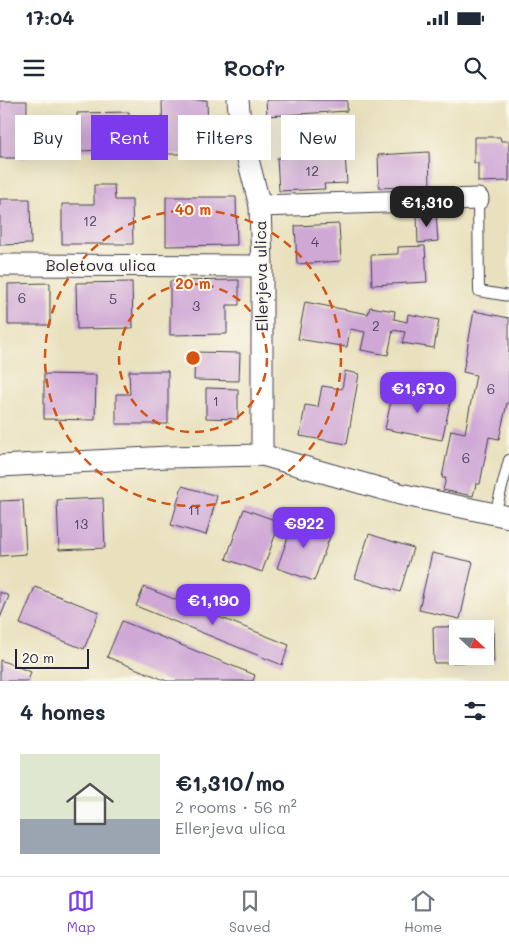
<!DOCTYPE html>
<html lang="en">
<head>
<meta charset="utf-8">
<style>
  :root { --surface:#fff; --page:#f6f6f7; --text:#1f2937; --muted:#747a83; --line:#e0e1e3; --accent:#7c3aed }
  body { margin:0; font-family:Mali,sans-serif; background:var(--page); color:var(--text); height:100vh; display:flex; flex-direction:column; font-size:19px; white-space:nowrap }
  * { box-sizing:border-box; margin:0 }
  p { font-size:16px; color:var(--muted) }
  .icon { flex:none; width:28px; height:28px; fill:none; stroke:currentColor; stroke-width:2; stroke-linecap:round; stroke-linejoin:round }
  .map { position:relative; height:581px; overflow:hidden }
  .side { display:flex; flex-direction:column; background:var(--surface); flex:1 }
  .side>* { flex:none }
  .guide { position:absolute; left:15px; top:15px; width:480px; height:45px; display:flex; gap:10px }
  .needle { width:32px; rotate:112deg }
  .tools { position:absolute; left:449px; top:520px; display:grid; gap:10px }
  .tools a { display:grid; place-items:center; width:45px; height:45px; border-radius:0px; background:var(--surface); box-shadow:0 5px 20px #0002; font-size:25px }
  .scale { position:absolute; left:15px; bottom:12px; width:74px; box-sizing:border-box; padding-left:5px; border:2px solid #22223b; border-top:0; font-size:14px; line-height:18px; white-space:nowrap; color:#22223b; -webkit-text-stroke:4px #fbf7ec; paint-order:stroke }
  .price { position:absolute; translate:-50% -42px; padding:0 11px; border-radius:10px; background:var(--accent); color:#fff; font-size:16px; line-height:32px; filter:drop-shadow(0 1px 2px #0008) }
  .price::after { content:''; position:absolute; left:50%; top:30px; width:15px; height:11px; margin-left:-8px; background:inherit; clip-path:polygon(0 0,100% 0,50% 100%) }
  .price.active { background:#222; color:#fff }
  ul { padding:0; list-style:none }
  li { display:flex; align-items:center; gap:15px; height:125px; padding:0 20px }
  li+li { border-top:1px solid var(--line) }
  li span { display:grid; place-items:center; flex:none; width:140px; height:100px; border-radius:0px; color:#555 }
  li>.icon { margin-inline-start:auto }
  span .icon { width:60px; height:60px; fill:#fffc; stroke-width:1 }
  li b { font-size:21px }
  h2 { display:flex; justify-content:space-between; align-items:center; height:60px; padding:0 20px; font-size:21px }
  .chip { padding:0 18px; border-radius:0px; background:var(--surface); box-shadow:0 5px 20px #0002; font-size:18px; line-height:45px }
  .chip.active { background:var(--accent); color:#fff }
  .status { display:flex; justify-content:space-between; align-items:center; height:35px; padding:0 25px; background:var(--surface); direction:ltr }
  .status svg { height:14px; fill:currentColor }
  header { display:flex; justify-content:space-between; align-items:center; height:65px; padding:0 20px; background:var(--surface); font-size:22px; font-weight:600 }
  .menu { display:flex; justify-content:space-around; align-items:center; height:70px; border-top:1px solid var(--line); background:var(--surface); font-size:14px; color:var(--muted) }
  .menu a { display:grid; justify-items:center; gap:2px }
  .menu .active { color:var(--accent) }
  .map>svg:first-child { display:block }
  .building { fill:#cfa8d6; fill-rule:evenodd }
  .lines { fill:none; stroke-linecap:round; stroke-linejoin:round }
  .service-casing { stroke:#403f4f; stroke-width:12 }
  .minor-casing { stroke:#403f4f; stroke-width:23 }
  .service { stroke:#fff; stroke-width:10 }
  .minor { stroke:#fff; stroke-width:21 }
  .ring { fill:none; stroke:#d45411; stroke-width:2.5; stroke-dasharray:9 6 }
  .labels { text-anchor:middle; stroke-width:4; stroke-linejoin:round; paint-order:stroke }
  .number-label { font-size:14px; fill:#4d4462 }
  .street-label { font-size:16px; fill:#22223b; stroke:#fbf7ec }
  .centre { fill:#d45411; stroke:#fbf7ec; stroke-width:2.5 }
  .ring-label { font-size:15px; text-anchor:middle; font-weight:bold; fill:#d45411; stroke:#fbf7ec; stroke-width:4; stroke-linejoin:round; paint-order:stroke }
</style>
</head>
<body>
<div class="status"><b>17:04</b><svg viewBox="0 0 49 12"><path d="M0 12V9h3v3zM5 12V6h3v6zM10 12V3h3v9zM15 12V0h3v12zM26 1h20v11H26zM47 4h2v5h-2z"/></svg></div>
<header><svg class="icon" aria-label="menu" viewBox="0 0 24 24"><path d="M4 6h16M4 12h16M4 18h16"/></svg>Roofr<svg class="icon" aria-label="search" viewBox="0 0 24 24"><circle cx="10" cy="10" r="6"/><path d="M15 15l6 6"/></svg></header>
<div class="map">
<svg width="509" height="581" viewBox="0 0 509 581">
  <rect width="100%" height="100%" fill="#fbf7ec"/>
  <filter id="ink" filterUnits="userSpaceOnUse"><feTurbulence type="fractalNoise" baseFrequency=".02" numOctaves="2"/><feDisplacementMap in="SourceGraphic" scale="10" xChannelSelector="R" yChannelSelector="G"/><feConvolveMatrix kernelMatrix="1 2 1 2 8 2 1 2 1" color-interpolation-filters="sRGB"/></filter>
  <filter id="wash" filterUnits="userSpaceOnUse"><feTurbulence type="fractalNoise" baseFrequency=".0096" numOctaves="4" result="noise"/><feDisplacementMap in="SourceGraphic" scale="20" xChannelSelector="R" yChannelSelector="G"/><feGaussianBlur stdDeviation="1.12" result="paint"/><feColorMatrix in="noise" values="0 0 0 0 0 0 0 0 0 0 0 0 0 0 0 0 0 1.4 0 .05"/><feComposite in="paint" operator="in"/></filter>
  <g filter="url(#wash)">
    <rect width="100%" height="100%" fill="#e9e1be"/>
    <g id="blocks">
      <!-- building -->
      <g class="building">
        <polygon points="162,0 207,0 208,32 189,32 189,54 163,54"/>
        <polygon points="266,0 347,0 347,11 267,16"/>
        <polygon points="0,1 27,1 26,58 0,58"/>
        <polygon points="129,12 130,49 78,51 77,13"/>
        <polygon points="474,37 500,37 501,41 509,41 509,81 478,82 478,63 474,63"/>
        <polygon points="429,52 430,86 379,88 378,55"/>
        <polygon points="345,54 347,83 324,84 325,89 279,91 277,58"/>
        <polygon points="94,85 114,85 115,100 132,100 133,144 62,144 62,104 94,104"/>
        <polygon points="166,97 236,97 237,145 166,146"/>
        <polygon points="0,99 30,99 31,144 0,145"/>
        <polygon points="436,114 438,141 418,143 417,115"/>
        <polygon points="339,124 341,161 297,164 295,126"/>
        <polygon points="425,146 427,182 372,185 371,155 398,154 398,147"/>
        <polygon points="239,180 239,205 227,205 227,234 170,235 170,181"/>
        <polygon points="132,182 133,228 77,229 76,183"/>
        <polygon points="50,183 50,225 8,225 8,184"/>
        <polygon points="305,202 368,214 370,207 395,211 394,219 407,222 408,214 439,220 434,248 402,243 405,232 393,230 388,255 361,250 365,232 350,229 347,247 298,239"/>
        <polygon points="474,211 509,218 509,303 507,303 499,339 489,337 480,384 476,384 473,396 443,390 446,378 442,378 451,330 465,333 476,275 463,272"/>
        <polygon points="195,252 240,253 239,281 194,280"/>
        <polygon points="129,271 168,271 168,324 116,324 116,294 130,294"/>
        <polygon points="345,271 359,274 347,344 300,336 305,305 318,307 322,286 342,289"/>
        <polygon points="44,274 96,275 95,320 44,319"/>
        <polygon points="394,287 451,299 442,340 385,329"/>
        <polygon points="206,288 238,289 238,319 206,318"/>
        <polygon points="182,386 217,396 206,435 171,425"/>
        <polygon points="103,398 105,448 59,450 57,400"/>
        <polygon points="23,400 26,454 0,456 0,401"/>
        <polygon points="244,409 280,422 262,472 226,459"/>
        <polygon points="295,418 332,431 314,481 277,468"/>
        <polygon points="369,434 413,448 400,492 355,478"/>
        <polygon points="432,453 473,462 460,519 419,510"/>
        <polygon points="35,487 99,512 84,549 20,524"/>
        <polygon points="144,487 289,545 282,565 136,506"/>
        <polygon points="0,492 9,496 0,518"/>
        <polygon points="122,521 255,575 253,581 167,581 107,557"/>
        <path d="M493 526 494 562 434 563 433 527ZM458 529H485V556H458Z"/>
        <polygon points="0,560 31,572 28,581 0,581"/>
      </g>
    </g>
  </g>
  <g filter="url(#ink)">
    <use href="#blocks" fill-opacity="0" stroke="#403f4f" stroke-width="1"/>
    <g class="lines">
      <!-- service casing -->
      <g class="service-casing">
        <g id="service">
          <polyline points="478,99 479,191 509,196"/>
          <polyline points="495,414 509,360"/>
        </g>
      </g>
      <!-- minor casing -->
      <g class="minor-casing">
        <g id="minor">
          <polyline points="238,0 241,32 260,106 262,166 262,355"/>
          <polyline points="260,106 478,99"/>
          <polyline points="0,165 262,166"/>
          <polyline points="0,366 168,357 262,355 400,394 509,417"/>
        </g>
      </g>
      <!-- service -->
      <use href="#service" class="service"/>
      <!-- minor -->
      <use href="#minor" class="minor"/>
    </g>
  </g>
  <!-- distance rings -->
  <g class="ring">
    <circle cx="193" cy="258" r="74"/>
    <circle cx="193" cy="258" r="148"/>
  </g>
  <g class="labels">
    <!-- number labels -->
    <g class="number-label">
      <text x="312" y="76">12</text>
      <text x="90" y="126">12</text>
      <text x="315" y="147">4</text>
      <text x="22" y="203">6</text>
      <text x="113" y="204">5</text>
      <text x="196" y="211">3</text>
      <text x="376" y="231">2</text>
      <text x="491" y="294">6</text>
      <text x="216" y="306">1</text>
      <text x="466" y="363">6</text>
      <text x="194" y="415">11</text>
      <text x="81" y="429">13</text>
    </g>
    <!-- street labels -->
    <g class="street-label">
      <text x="101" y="171">Boletova ulica</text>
      <text transform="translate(261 176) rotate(-91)" y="6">Ellerjeva ulica</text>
    </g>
  </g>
  <circle cx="193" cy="258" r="8" class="centre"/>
  <g class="ring-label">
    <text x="193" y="115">40 m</text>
    <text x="193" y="189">20 m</text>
  </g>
</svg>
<div class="tools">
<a><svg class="needle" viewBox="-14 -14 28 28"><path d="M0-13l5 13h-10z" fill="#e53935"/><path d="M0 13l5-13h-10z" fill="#747a83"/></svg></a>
</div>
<div class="scale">20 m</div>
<b class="price active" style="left:427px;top:128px">€1,310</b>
<b class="price" style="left:418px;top:314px">€1,670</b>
<b class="price" style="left:304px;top:449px">€922</b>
<b class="price" style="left:213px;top:526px">€1,190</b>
<div class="guide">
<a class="chip">Buy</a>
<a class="chip active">Rent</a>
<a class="chip">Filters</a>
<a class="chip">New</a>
</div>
</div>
<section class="side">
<h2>4 homes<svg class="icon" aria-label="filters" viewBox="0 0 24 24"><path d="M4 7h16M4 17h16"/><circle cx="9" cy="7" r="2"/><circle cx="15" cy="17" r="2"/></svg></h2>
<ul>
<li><span style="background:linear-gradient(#dfe7d0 65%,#9aa5b1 0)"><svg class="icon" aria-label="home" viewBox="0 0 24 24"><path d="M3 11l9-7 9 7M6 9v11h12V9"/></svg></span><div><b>€1,310/mo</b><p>2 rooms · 56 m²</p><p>Ellerjeva ulica</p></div></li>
</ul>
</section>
<nav class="menu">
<a class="active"><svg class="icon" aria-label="map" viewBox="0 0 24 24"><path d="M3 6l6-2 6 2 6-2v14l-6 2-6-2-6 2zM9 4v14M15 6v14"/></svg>Map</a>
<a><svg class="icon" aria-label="saved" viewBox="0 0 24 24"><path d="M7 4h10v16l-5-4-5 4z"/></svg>Saved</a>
<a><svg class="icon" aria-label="home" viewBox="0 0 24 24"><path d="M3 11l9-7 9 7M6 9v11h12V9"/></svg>Home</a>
</nav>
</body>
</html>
